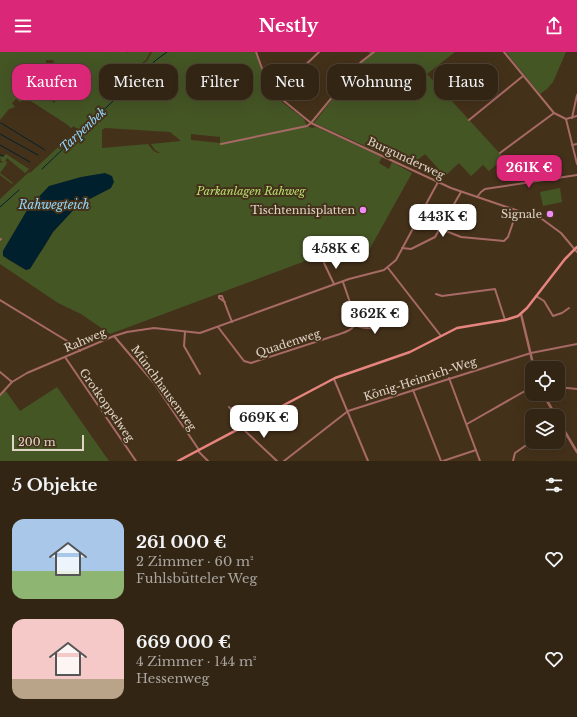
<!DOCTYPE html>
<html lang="de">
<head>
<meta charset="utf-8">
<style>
  :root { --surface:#332514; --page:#3e3122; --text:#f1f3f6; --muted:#a9a5a0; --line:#4e4234; --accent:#db2777 }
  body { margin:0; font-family:"Libre Baskerville",serif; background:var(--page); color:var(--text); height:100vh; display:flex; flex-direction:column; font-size:15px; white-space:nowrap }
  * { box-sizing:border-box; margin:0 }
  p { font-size:13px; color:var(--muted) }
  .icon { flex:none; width:22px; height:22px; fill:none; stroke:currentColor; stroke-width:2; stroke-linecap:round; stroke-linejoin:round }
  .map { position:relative; height:409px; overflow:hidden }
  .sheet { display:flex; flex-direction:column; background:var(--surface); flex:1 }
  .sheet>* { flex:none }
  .guide { position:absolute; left:12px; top:12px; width:553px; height:36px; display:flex; gap:8px }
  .fabs { position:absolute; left:525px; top:309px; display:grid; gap:8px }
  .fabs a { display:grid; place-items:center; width:40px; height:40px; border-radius:8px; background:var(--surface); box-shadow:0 4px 16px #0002,0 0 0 1px var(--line); font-size:20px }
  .scale { position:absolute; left:12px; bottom:10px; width:72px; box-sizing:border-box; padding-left:4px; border:2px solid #e0d4c7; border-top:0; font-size:11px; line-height:14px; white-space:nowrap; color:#e0d4c7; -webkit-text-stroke:3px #44311a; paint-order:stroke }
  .price { position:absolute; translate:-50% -34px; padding:0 9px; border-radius:8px; background:#fff; color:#222; font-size:13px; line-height:26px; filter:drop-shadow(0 1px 2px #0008) }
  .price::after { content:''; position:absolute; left:50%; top:24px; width:12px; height:9px; margin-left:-6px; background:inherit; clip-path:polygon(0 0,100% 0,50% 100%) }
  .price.selected { background:var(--accent); color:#fff }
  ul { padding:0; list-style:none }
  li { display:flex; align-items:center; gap:12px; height:100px; padding:0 12px }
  li span { display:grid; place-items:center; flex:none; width:112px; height:80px; border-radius:12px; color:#555 }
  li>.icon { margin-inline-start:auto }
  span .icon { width:48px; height:48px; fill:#fffc; stroke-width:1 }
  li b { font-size:17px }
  h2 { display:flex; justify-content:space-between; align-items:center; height:48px; padding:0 12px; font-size:17px }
  .chip { padding:0 14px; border-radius:12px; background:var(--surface); box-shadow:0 4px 16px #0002,0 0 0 1px var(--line); font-size:14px; line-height:36px }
  .chip.selected { background:var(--accent); color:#fff }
  header { display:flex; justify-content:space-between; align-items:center; height:52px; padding:0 12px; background:var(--accent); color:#fff; font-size:18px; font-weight:700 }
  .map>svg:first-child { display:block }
  .green { fill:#455625; fill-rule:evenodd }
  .water { fill:#00202e }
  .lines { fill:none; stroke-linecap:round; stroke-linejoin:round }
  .stream { stroke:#00202e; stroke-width:1 }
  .minor { stroke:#a76a65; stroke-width:2 }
  .tertiary { stroke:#a76a65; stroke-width:2.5 }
  .secondary { stroke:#e6857f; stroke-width:2.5 }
  .poi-dot { fill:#ef8bf6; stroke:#44311a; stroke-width:1.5 }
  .labels { text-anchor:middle; stroke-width:4; stroke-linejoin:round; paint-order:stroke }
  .street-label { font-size:11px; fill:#e0d4c7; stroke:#44311a }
  .park-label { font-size:11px; font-style:italic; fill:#b9e071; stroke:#44311a }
  .poi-label { font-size:11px; fill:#e0d4c7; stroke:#44311a; text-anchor:end }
  .water-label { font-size:12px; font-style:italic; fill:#90d7fc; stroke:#44311a }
</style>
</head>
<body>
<header><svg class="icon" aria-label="menu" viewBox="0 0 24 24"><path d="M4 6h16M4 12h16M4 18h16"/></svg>Nestly<svg class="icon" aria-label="share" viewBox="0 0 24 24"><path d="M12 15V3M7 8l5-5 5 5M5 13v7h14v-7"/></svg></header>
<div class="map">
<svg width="577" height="409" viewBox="0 0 577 409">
  <rect width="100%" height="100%" fill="#44311a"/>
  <!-- green -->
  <g class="green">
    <path d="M0 0H127V1L128 0H150L146 8 132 18 115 36 114 35 112 36 107 31 100 36 106 42 102 45 103 47 115 38 135 17 147 9 152 0H255L267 32 282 50 304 67 307 74 312 76 316 75 382 105 379 111 389 117 392 110 412 121 368 200 353 206 348 193 110 282 81 262 58 251 0 212V190L2 187 0 186V147L29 120 30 121 78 77 73 74 72 76H71L65 71 29 48 39 39 54 51 70 30 57 19 53 8H46C46 13 47 19 47 24 45 35 28 43 20 50L16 47 12 51 15 55 9 57 0 68ZM105 76 170 80 181 89 151 92 155 98 160 101C155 102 151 96 148 92L102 96V78ZM191 82 220 85V91L191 88ZM111 136 78 153 53 180 43 197 26 218 7 207 3 199 29 155Z"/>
    <polygon points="368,0 455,0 427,22 504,106 489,119 483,113 471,124 459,111 445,124 425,102 410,114 314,71 361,10 371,3"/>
    <polygon points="506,0 566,0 553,30 547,37 540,42"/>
    <polygon points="6,102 29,117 25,121 7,106 5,109 7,110 6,113 0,121 13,131 12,132 0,123 0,111 4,110 1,109 0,104 3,105"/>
    <polygon points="560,136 562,150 543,154 540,140"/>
    <polygon points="57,335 109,409 0,409 0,344 5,338 20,359"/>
  </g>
  <!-- water -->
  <polygon class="water" points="105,121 112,124 114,130 111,136 78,153 53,180 30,217 26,218 3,204 3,199 29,155 49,134 81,125"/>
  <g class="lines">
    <!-- stream -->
    <g class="stream">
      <polyline points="1,71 45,98"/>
      <polyline points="0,82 38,103"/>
      <polyline points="0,93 30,110"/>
      <polyline points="0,103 3,104"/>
      <polyline points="42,117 156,8 167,0"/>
      <polyline points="0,155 19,138"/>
    </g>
    <!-- minor -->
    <g class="minor">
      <polyline points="256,0 264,22 276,41 284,49 311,71 451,136 542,167 561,181 577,200"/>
      <polyline points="504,0 554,61 566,67 577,112"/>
      <polyline points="276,41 319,0"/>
      <polyline points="572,66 577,43"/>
      <polyline points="566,67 577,64"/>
      <polyline points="469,68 523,24"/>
      <polyline points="221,92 307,74 311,71 361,10 374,0"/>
      <polyline points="572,93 577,92"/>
      <polyline points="500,101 554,61"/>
      <polyline points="477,145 481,140 485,137 577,123"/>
      <polyline points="441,177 461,185 504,189 508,185 517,159"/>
      <polyline points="0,188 1,187"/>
      <polyline points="402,196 411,197 435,185 461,140"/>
      <polyline points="324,211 334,232"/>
      <polyline points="388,216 441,284"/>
      <polyline points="436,242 442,244 495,237 505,268"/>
      <polyline points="536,244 544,249 553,264 562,261 569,256"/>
      <polyline points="0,248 77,295 80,299"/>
      <polyline points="225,250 219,246 219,244 222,244 232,270"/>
      <path d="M355 273C371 279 376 277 387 264"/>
      <path d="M218 275 244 309 251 311 340 282C348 279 355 277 356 268L343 230"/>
      <polyline points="185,280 184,294 200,322"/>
      <polyline points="114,284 154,331 199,398"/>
      <polyline points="65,305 136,409"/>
      <polyline points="0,320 12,330"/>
      <polyline points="449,326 480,409"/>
      <polyline points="334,327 368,409"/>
      <polyline points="558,335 577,337"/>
      <polyline points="413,338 441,409"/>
      <polyline points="0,343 12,330 27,321 114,284 127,280 154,276 200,281 349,227 384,218 396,208 438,130"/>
      <polyline points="229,355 244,374"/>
      <polyline points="467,372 532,335"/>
      <polyline points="242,376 277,409"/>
      <polyline points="198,399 208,409"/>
      <polyline points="284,409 348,359 531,301 577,292"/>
      <polyline points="443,409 476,398"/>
      <polyline points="513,409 515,401 532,389"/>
    </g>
    <!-- tertiary -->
    <g class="tertiary">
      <polyline points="521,262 534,316"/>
      <polyline points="543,342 556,364"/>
      <polyline points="558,368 577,400"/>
    </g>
    <!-- secondary -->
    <polyline class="secondary" points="178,409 335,326 410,300 457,276 505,268 518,264 527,256 565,207 577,195"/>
  </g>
  <!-- markers -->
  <g class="poi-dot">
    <circle cx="363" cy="158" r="4"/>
    <circle cx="550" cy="162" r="4"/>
  </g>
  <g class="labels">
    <!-- street labels -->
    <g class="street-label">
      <text transform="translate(406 106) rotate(25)" y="4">Burgunderweg</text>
      <text transform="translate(85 288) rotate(-23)" y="4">Rahweg</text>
      <text transform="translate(288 291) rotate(-18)" y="4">Quadenweg</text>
      <text transform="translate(420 327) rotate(-18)" y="4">König-Heinrich-Weg</text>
      <text transform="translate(164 336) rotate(54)" y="4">Münchhausenweg</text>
      <text transform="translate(107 353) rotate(55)" y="4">Grotkoppelweg</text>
    </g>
    <!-- park labels -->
    <g class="park-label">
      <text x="251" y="143">Parkanlagen Rahweg</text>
    </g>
    <!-- poi labels -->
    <g class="poi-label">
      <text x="355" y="162">Tischtennisplatten</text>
      <text x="542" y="166">Signale</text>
    </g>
    <!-- water labels -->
    <g class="water-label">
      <text transform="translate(83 78) rotate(-43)" y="4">Tarpenbek</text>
      <text x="54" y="157">Rahwegteich</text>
    </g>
  </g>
</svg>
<div class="fabs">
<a><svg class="icon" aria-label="locate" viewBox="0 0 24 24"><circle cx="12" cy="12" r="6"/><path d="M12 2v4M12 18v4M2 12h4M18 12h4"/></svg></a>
<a><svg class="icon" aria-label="layers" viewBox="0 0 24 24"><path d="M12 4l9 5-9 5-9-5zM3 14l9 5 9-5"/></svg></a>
</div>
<div class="scale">200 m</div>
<b class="price selected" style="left:529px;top:137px">261K €</b>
<b class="price" style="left:443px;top:186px">443K €</b>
<b class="price" style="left:336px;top:218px">458K €</b>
<b class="price" style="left:375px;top:283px">362K €</b>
<b class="price" style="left:264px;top:387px">669K €</b>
<div class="guide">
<a class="chip selected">Kaufen</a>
<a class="chip">Mieten</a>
<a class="chip">Filter</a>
<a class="chip">Neu</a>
<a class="chip">Wohnung</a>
<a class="chip">Haus</a>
</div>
</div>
<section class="sheet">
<h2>5 Objekte<svg class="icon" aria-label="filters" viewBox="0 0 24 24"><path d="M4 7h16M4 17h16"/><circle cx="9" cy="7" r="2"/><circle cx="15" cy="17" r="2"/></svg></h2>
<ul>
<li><span style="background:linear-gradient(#a9c7e8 65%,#8fb573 0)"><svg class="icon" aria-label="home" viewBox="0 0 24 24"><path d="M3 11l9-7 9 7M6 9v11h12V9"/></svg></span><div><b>261 000 €</b><p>2 Zimmer · 60 m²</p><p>Fuhlsbütteler Weg</p></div><svg class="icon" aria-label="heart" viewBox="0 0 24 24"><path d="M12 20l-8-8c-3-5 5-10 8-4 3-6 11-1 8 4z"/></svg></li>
<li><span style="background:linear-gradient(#f6c9c9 75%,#b9a48a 0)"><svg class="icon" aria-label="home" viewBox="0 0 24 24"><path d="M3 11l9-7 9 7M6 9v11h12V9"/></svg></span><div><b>669 000 €</b><p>4 Zimmer · 144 m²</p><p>Hessenweg</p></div><svg class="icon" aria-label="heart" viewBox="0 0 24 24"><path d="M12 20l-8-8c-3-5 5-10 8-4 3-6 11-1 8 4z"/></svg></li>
</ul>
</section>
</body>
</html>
